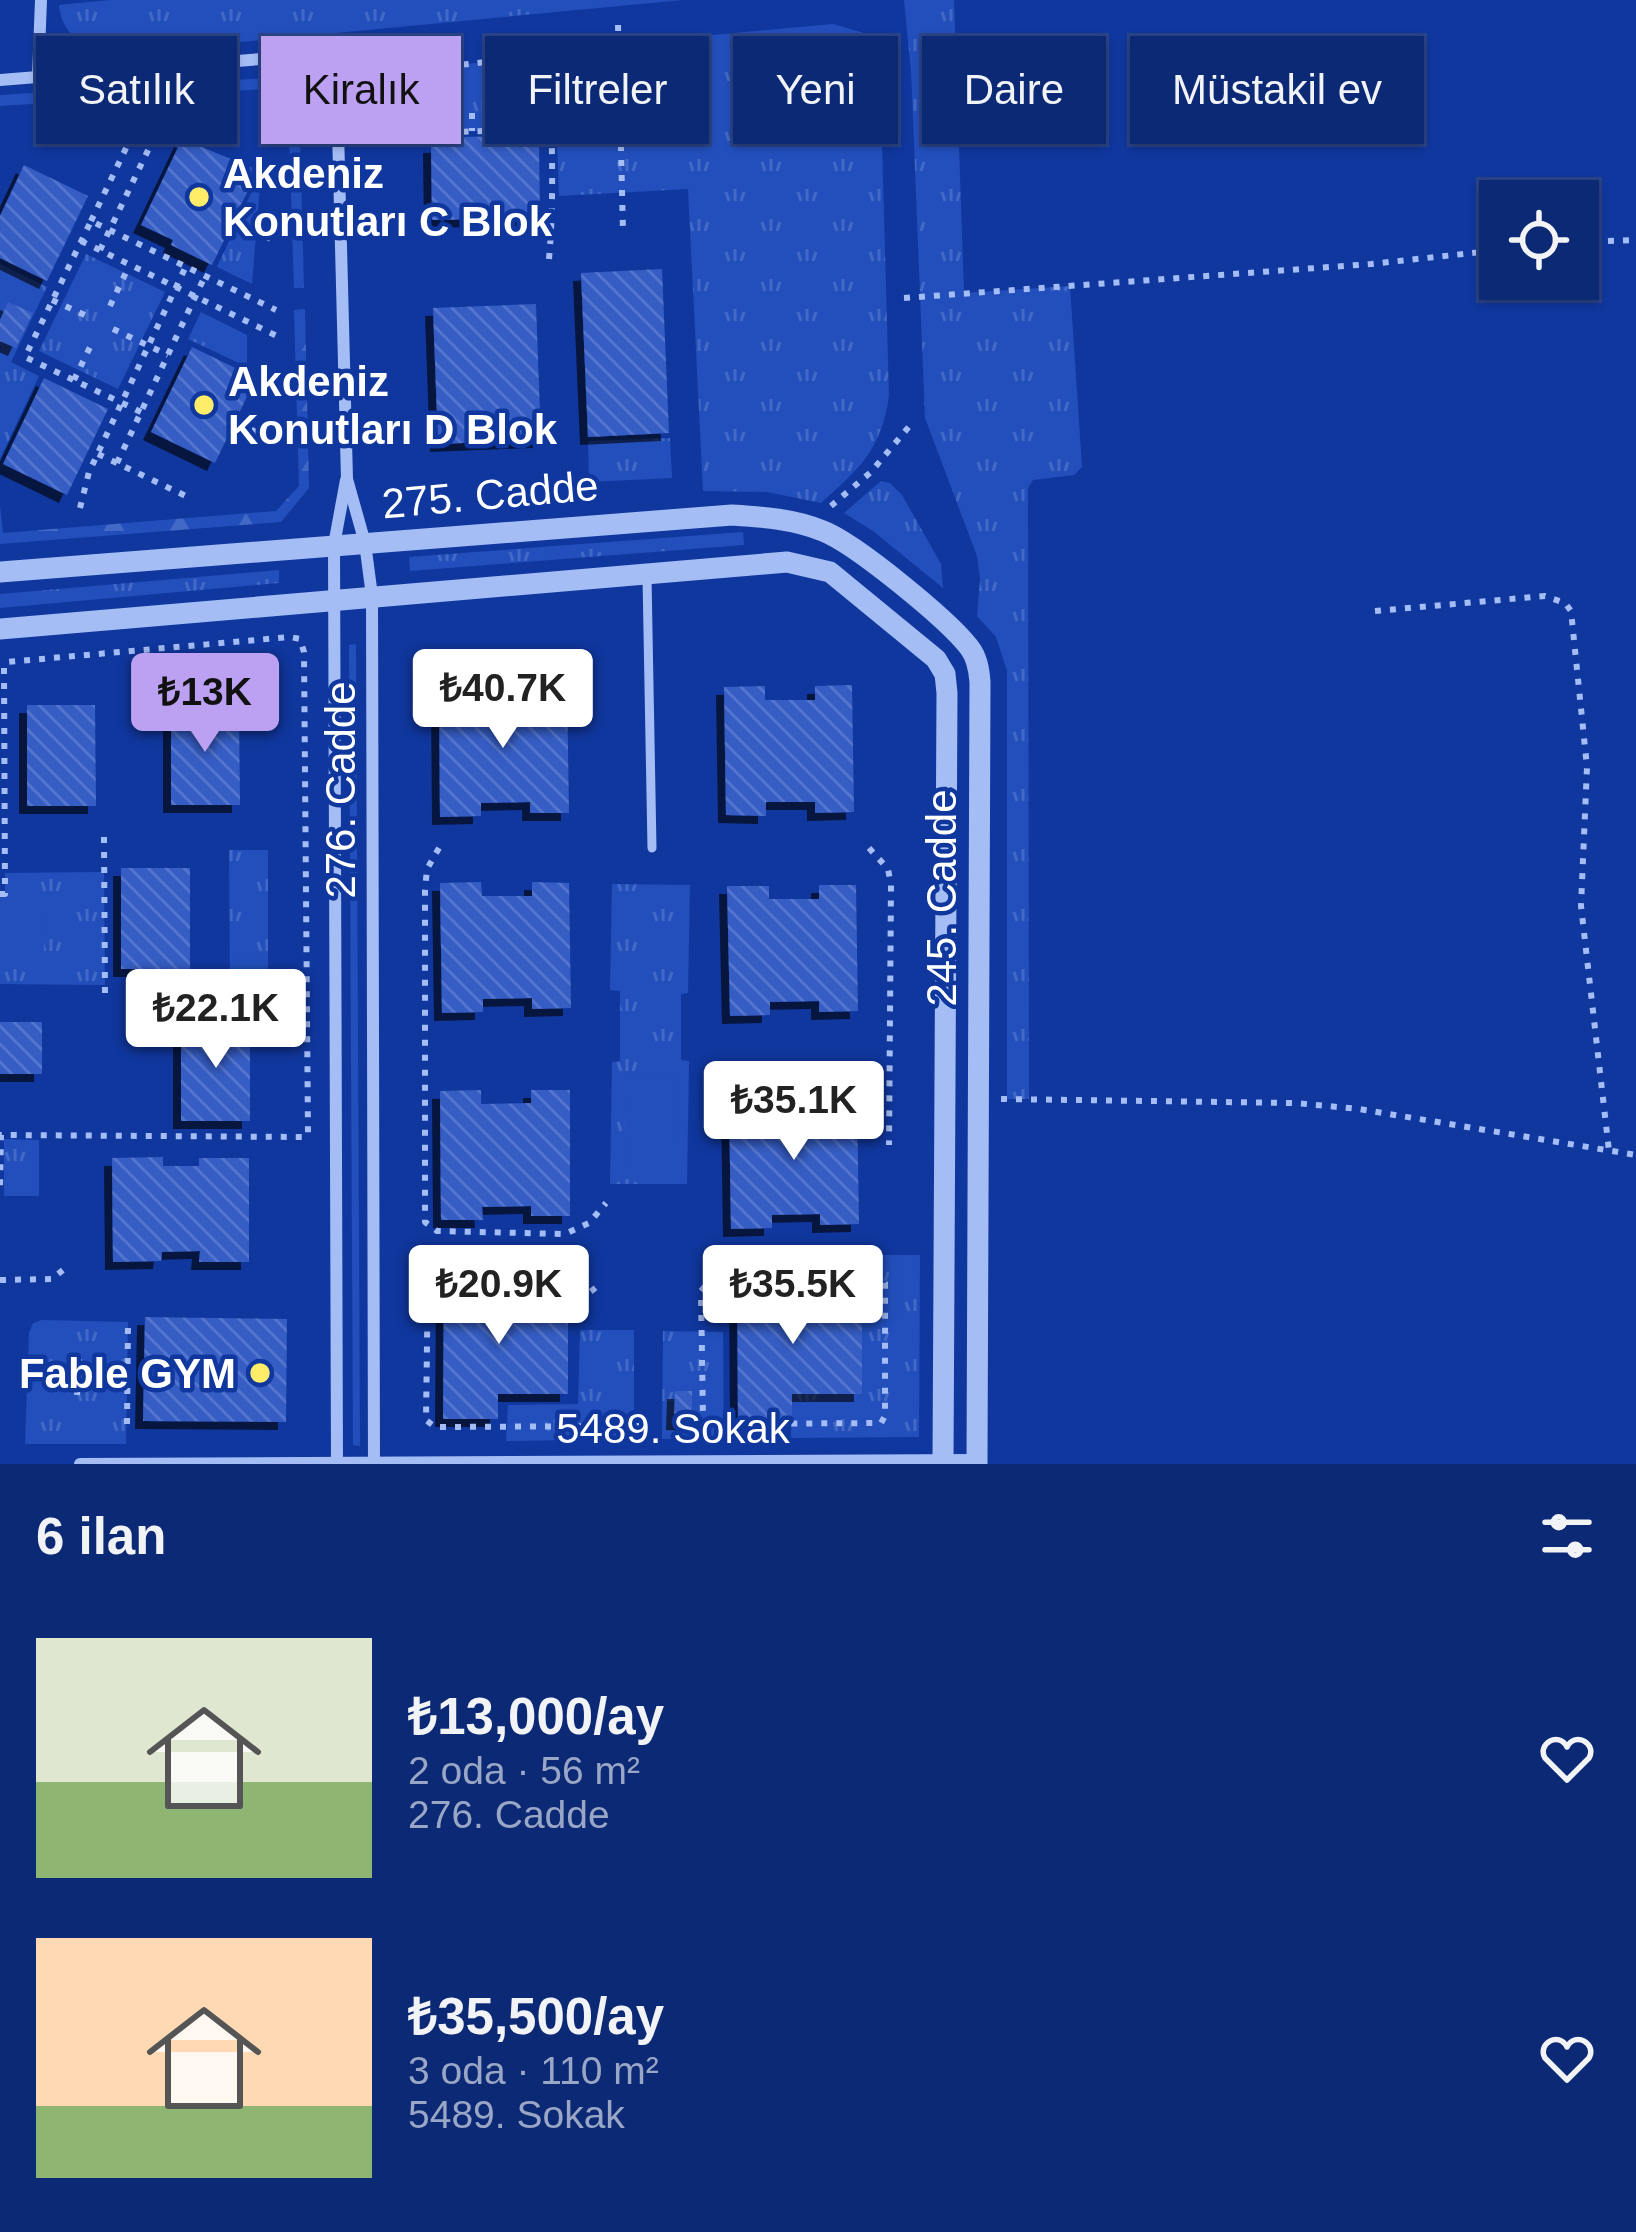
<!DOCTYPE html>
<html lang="tr">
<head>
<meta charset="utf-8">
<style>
  :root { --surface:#0c2976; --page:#15317b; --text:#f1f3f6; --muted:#9aa6c5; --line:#2c4588; --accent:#bca0f2 }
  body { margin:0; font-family:Arial,sans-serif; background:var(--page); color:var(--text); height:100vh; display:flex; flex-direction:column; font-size:45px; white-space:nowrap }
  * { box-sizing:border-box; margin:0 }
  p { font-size:39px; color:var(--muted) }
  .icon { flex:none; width:66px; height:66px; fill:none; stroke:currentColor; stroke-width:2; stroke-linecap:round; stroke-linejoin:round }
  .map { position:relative; height:1464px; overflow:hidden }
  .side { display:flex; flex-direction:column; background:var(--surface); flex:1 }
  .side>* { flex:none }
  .top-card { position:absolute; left:36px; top:36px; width:1566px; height:108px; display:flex; gap:24px }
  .controls { position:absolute; left:1479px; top:180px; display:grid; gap:24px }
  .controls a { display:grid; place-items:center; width:120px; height:120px; border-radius:0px; background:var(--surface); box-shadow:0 3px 9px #0004,0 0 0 3px var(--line); font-size:60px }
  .price { position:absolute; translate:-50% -102px; padding:0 27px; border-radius:12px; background:#fff; color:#222; font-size:39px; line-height:78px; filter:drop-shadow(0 3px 6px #0008) }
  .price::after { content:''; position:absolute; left:50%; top:72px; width:36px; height:27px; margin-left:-18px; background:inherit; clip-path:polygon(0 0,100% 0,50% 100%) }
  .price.current { background:var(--accent); color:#111 }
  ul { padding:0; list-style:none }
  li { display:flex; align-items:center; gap:36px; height:300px; padding:0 36px }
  li span { display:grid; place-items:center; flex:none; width:336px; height:240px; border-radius:0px; color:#555 }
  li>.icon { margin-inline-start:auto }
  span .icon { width:144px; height:144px; fill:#fffc; stroke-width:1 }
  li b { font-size:51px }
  h2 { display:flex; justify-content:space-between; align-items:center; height:144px; padding:0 36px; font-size:51px }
  .chip { padding:0 42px; border-radius:0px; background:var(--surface); box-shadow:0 3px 9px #0004,0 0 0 3px var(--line); font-size:42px; line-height:108px }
  .chip.current { background:var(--accent); color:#111 }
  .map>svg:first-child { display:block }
  .grass { fill:url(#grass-tufts) }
  .forest { fill:url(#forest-firs) }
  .pitch { fill:#224fbc }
  .building { fill:url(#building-back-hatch); filter:url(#shadow) }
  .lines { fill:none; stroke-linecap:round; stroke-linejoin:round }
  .path { stroke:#a5bdf5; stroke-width:6; stroke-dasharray:6 9; stroke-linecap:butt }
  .service { stroke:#a5bdf5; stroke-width:9 }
  .minor { stroke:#a5bdf5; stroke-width:12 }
  .tertiary { stroke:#a5bdf5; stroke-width:21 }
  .poi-dot { fill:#ffec69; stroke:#10379e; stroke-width:4.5 }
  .labels { text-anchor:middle; stroke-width:9; stroke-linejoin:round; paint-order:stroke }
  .poi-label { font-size:42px; font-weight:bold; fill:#fff; stroke:#10379e; text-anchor:start }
  .street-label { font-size:42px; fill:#fff; stroke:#10379e }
</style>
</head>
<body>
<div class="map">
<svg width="1636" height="1464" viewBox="0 0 1636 1464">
  <defs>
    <pattern id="grass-tufts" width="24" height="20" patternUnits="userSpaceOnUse" patternTransform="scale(3)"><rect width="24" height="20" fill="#224fbc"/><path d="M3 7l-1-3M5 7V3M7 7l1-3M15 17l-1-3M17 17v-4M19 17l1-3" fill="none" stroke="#4369c6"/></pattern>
    <pattern id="forest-firs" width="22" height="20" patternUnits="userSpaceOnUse" patternTransform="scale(3)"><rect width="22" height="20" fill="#224fbc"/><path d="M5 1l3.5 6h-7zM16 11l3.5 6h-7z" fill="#4369c6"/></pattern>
    <pattern id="building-back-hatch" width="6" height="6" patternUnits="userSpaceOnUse" patternTransform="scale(3)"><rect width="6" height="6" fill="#345dc4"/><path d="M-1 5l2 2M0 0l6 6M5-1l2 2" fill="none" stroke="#5275cd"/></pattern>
    <filter id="shadow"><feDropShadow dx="-8" dy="8" stdDeviation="0" flood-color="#0009"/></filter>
  </defs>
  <rect width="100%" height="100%" fill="#10379e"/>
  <!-- grass -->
  <g class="grass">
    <path d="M110 0H683L125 53C93 50 62 41 59 5Z"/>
    <polygon points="904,0 954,0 964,293 1070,286 1082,467 1074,475 1033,480 1028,488 1029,1099 1007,1099 1007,671 996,637 977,616 980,579 977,556 925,418 911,70"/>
    <path d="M833 24 864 33 874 48 880 72 889 396C881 450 860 468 821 503L767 492 703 491 688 189 559 196 554 59 680 48V38Z"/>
    <polygon points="549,55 551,129 383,134 380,83 387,73"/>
    <polygon points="261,172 252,284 217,267"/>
    <polygon points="86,254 165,292 118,389 39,351"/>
    <polygon points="0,264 47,287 11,362 39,376 0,459"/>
    <polygon points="201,312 247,335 247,367 188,339"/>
    <polygon points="670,438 672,478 589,482 588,441"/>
    <polygon points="881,481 890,483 902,495 941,564 943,588 873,531 844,513"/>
    <polygon points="743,532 744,545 410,571 409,557"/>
    <polygon points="279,570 279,583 0,608 0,594"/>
    <polygon points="356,644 360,1446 353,1445 349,645"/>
    <polygon points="229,850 268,850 268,982 230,983"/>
    <polygon points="104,872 105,985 0,984 0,894 5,893 5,873"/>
    <polygon points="612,884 690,885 688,993 681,994 681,1060 689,1061 687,1184 610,1184 612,1062 620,1061 620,991 610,990"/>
    <polygon points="4,1139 39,1140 39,1196 4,1196"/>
    <polygon points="791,1255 920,1255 919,1437 791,1438 792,1394 861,1394 862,1301 791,1302"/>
    <polygon points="42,1320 128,1322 126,1444 25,1444 29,1333 33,1323"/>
    <polygon points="580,1330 634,1330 634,1439 506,1441 508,1405 578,1404"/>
    <polygon points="663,1331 723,1332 724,1438 662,1439"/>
  </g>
  <!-- forest -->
  <g class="forest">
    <polygon points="680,38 681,48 554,59 554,49"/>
    <polygon points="284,77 299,99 304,288 294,288 288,101 279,88 0,106 0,95"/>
    <polygon points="305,309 309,488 281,522 0,544 0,506 3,533 276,511 299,486 294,310"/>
  </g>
  <!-- pitch -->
  <g class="pitch">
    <polygon points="5,894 43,894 44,956 5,956"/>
    <polygon points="626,1074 676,1075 675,1167 625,1167"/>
  </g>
  <!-- building -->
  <g class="building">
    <polygon points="509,136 509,145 539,144 540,218 432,220 431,145 462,144 462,137"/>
    <polygon points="182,139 258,170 212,265 171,245 173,240 141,225"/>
    <polygon points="24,165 88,196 47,281 0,258 0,216"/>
    <polygon points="662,269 669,433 588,437 581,273"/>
    <polygon points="8,302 33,313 16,348 0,341 0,320"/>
    <polygon points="536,304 541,440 438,444 433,308"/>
    <polygon points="192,347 256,378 215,463 151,432"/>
    <polygon points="44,378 108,409 67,495 3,464"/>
    <polygon points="852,685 854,812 815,813 815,802 766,802 766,816 726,815 724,687 765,686 765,700 815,700 815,686"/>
    <polygon points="530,686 567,686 569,813 530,813 530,802 481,803 481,816 440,817 439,688 480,687 480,701 530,700"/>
    <polygon points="27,705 95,705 96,806 27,806"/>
    <polygon points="171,705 239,705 240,805 171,805"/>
    <rect x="121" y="868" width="69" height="101"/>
    <polygon points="481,882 482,896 532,896 532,882 569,883 571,1008 532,1009 532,998 483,999 483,1012 442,1013 440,883"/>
    <polygon points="819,885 856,885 858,1011 819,1012 819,1001 770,1002 770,1015 730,1016 727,886 769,886 769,899 819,899"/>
    <polygon points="250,1020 250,1121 181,1121 181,1021"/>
    <rect x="0" y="1022" width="42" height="52"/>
    <polygon points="481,1090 481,1104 531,1103 531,1090 570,1090 570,1216 531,1216 531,1206 482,1207 483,1220 441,1220 440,1091"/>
    <polygon points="820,1098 857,1098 859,1224 820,1225 820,1214 772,1215 772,1228 731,1229 729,1100 770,1099 770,1113 821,1112"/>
    <polygon points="163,1157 163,1166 199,1166 199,1158 249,1158 249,1262 199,1262 200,1251 162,1252 161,1261 113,1262 112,1158"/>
    <polygon points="444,1274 498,1274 498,1301 568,1301 568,1394 498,1394 498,1419 443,1419"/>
    <polygon points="791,1274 791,1302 862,1301 862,1394 792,1394 792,1419 738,1420 737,1275"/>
    <polygon points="145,1317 287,1319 286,1422 143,1421"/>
    <polygon points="675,1391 692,1391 692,1423 674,1422"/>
  </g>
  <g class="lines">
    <!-- path -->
    <g class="path">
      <polyline points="618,25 623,232"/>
      <polyline points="606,71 619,70"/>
      <polyline points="533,100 550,100"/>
      <polyline points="382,108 402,107"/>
      <polyline points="472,113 472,131"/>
      <polyline points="91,221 140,119"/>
      <polyline points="238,223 275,241"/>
      <polyline points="81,241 277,336"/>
      <polyline points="1578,242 1636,240"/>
      <polyline points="100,250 164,117"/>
      <path d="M549 259C555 191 551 123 549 55L387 73 380 83 383 134 551 129"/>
      <polyline points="904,298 1371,264 1500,250"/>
      <polyline points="52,300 89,317"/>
      <polyline points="110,306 129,266"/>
      <polyline points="113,329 168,355"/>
      <polyline points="74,380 93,341"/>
      <polyline points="141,412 25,357 91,221 276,310"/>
      <polyline points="238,423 278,443"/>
      <polyline points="98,454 190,498"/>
      <polyline points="117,463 205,276"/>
      <polyline points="831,506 871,472 912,423"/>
      <polyline points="80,508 89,472 186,266"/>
      <polyline points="1375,611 1545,596 1565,603 1571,611 1587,767 1581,906 1609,1151"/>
      <polyline points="104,837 105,995"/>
      <polyline points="439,848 427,869 425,890 425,1222 437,1231 565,1234 589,1223 606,1203"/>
      <polyline points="869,848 888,869 891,885 889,1145"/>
      <polyline points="0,894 5,894 4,667 7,662 290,637 300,639 304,652 308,1134 304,1137 1,1135 0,1189"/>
      <polyline points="1001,1099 1295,1103 1359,1109 1636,1155"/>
      <polygon points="862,1266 877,1271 885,1283 885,1416 881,1423 710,1424 703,1421 701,1291 717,1272 728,1268"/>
      <polyline points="0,1280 52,1279 63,1270"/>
      <polyline points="595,1292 582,1276 569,1270 436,1265 428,1268 426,1420 435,1427 648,1426"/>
      <polyline points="78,1377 127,1378"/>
      <polyline points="77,1395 79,1359"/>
      <polyline points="127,1424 128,1322"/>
    </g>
    <!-- service -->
    <polyline class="service" points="647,577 652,848"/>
    <!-- minor -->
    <g class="minor">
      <polyline points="38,77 41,0"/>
      <polyline points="0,80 336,53 347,479 365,543 372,596 374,1464"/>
      <polyline points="80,1464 977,1460"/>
      <polyline points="337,1464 334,545 346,480"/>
    </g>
    <!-- tertiary -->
    <g class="tertiary">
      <path d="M0 572 732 515C763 517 794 519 823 531 856 544 947 619 969 647 977 657 979 669 980 682L977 1464"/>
      <polyline points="0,629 787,562 830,572 936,659 945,674 947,693 943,1464"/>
    </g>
  </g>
  <!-- markers -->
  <g class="poi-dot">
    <circle cx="199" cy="197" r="12"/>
    <circle cx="204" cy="405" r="12"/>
    <circle cx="260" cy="1373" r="12"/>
  </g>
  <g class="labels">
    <!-- poi labels -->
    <g class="poi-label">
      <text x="223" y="188">Akdeniz<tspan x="223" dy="48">Konutları C Blok</tspan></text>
      <text x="228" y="396">Akdeniz<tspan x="228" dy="48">Konutları D Blok</tspan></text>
      <text x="236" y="1388" text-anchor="end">Fable GYM</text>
    </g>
    <!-- street labels -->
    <g class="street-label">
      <text transform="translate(490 494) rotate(-5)" y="15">275. Cadde</text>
      <text transform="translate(340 790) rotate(-90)" y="15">276. Cadde</text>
      <text transform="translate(941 898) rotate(-90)" y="15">245. Cadde</text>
      <text x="673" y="1443">5489. Sokak</text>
    </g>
  </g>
</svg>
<div class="controls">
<a><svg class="icon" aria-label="locate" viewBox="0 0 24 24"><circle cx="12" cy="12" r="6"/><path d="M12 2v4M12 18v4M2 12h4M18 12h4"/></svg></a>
</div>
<b class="price" style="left:503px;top:751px">₺40.7K</b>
<b class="price current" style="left:205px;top:755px">₺13K</b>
<b class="price" style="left:216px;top:1071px">₺22.1K</b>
<b class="price" style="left:794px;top:1163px">₺35.1K</b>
<b class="price" style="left:499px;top:1347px">₺20.9K</b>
<b class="price" style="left:793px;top:1347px">₺35.5K</b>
<div class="top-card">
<a class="chip">Satılık</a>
<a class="chip current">Kiralık</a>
<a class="chip">Filtreler</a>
<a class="chip">Yeni</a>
<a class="chip">Daire</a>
<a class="chip">Müstakil ev</a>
</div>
</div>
<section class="side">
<h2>6 ilan<svg class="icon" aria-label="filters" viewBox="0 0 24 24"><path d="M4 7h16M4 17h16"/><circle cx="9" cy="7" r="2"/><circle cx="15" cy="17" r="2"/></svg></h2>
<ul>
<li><span style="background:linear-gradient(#dfe7d0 60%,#8fb573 0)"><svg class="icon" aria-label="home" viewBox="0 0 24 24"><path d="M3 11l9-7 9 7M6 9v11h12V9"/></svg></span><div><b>₺13,000/ay</b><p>2 oda · 56 m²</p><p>276. Cadde</p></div><svg class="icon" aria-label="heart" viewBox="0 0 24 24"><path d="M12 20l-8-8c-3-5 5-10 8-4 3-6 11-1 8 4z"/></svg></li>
<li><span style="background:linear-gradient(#ffd9b3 70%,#8fb573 0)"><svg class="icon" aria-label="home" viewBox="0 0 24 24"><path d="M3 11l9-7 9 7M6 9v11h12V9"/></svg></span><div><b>₺35,500/ay</b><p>3 oda · 110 m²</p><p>5489. Sokak</p></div><svg class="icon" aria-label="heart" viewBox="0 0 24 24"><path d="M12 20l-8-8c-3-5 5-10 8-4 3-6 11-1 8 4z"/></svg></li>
</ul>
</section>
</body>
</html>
